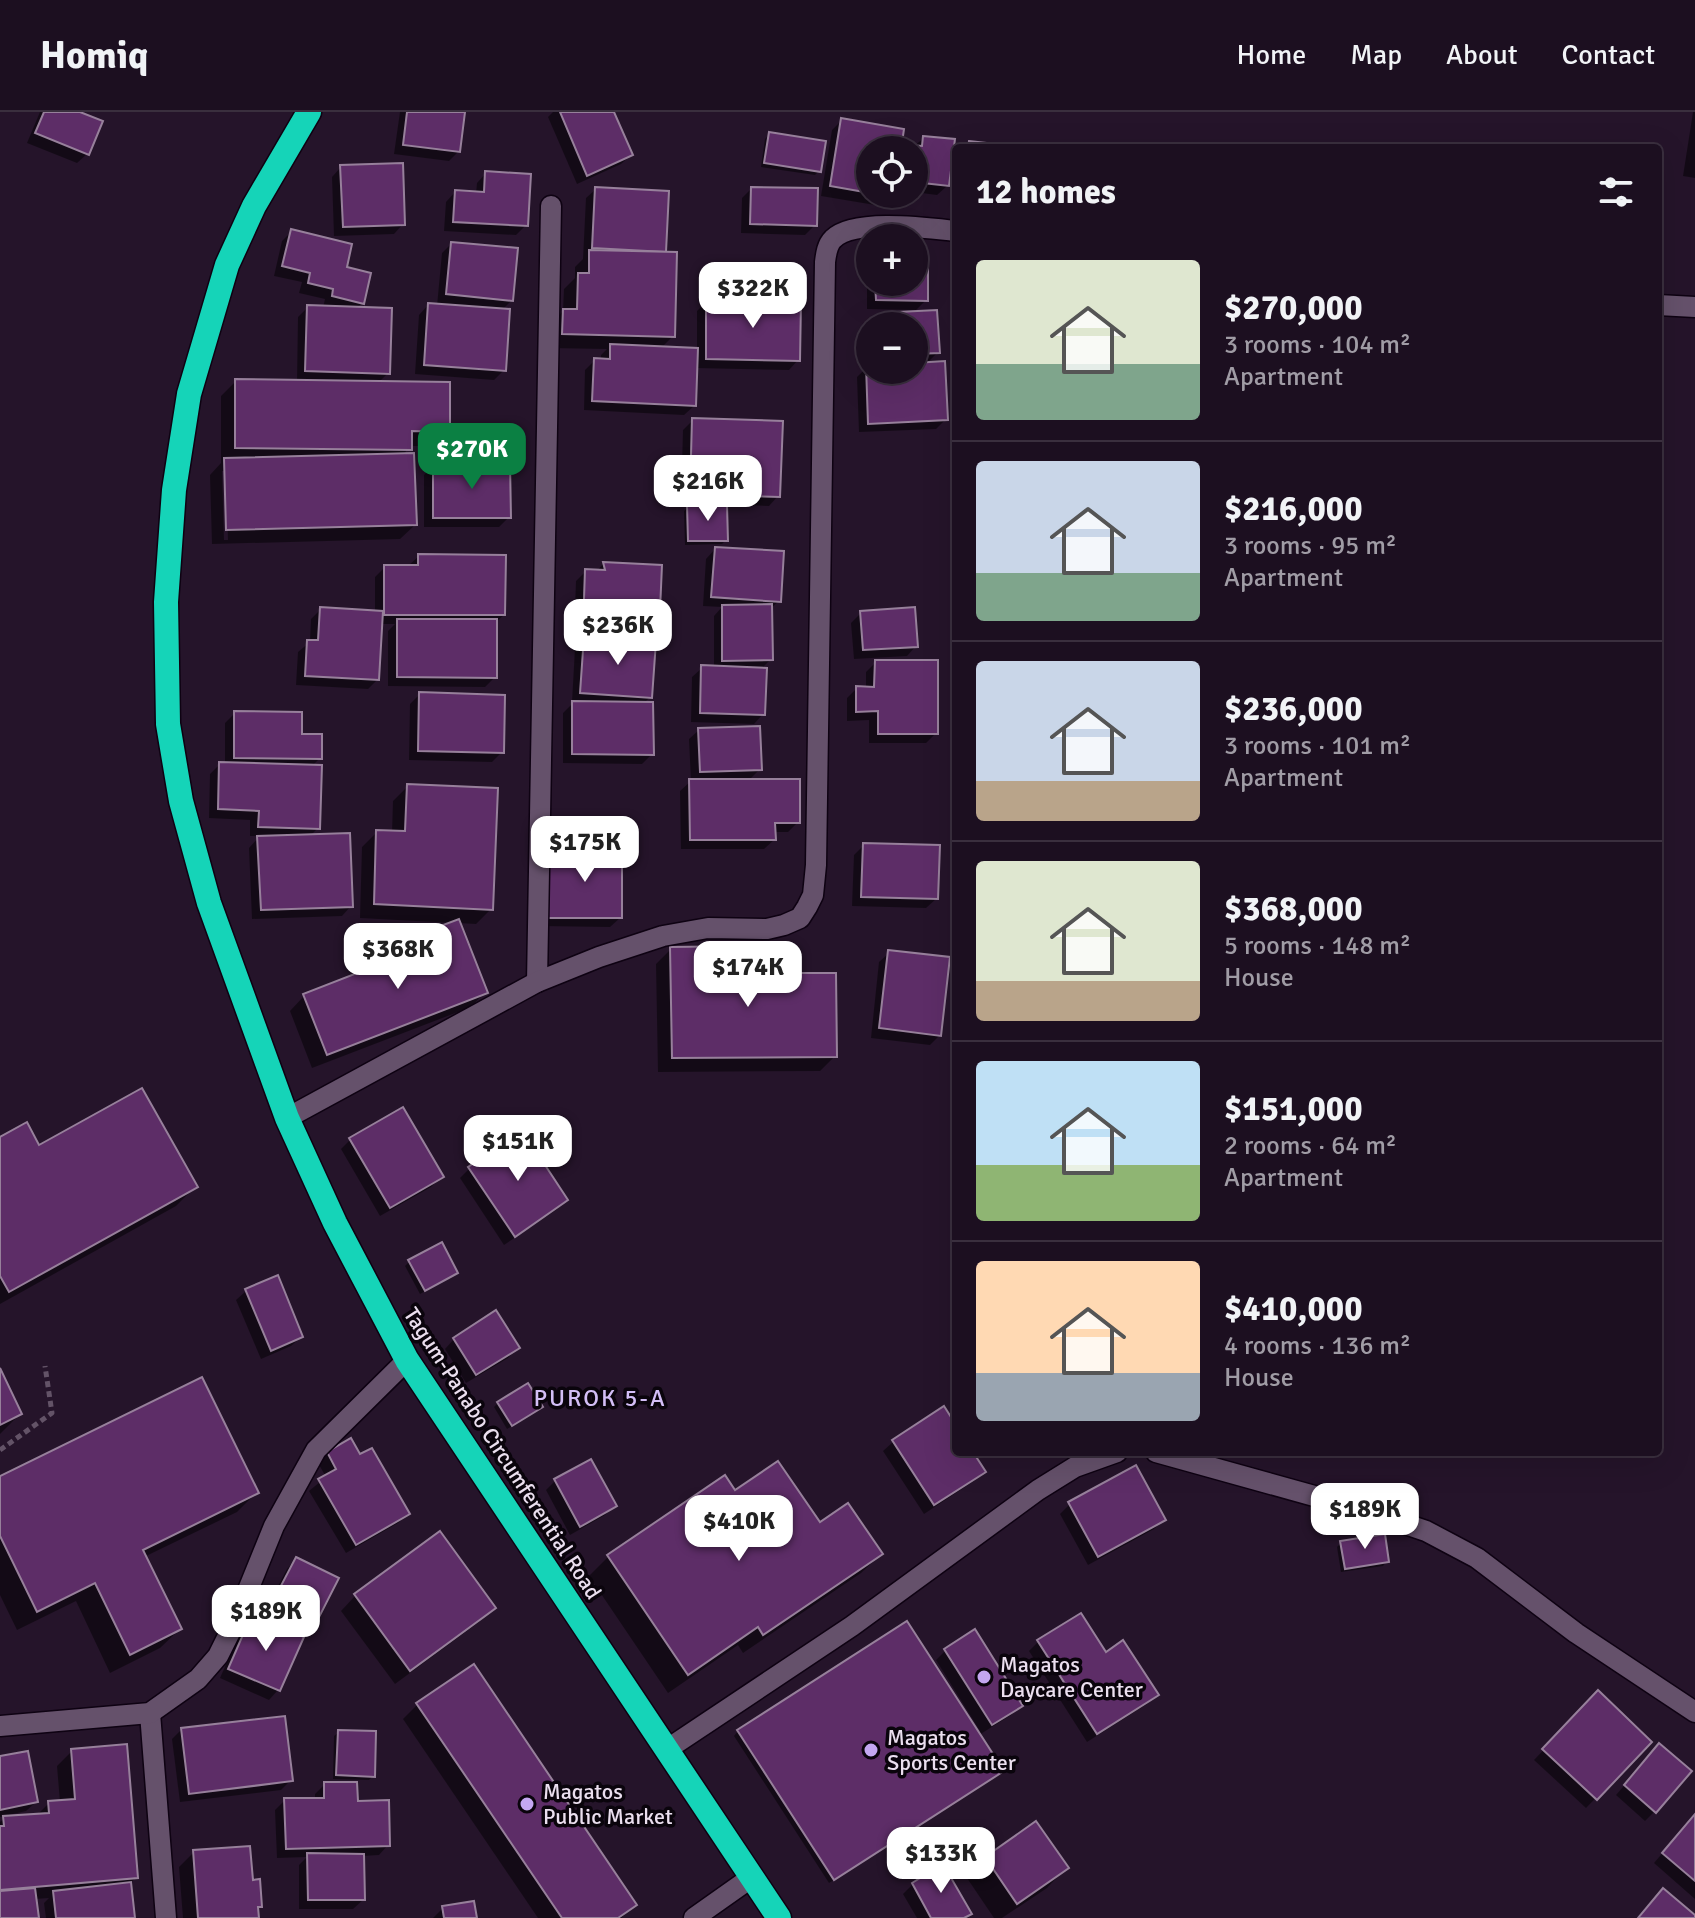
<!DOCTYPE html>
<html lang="en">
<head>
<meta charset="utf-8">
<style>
  :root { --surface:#1c0f20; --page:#291d2d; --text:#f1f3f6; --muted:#a09ca5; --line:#3a2f3e; --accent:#0b8043 }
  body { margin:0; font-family:Signika,sans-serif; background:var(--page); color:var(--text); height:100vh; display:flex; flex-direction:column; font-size:30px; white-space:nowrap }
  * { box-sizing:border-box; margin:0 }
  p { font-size:26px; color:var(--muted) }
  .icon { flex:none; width:44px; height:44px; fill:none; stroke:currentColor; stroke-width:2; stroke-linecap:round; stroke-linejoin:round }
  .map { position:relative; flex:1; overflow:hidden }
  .side { position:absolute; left:952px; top:32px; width:710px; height:1312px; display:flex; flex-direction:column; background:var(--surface); border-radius:8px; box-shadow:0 8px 32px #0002,0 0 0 2px var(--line) }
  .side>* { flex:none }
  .controls { position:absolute; left:856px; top:24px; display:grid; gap:16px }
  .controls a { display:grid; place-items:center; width:72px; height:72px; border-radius:50%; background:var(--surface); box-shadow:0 8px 32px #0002,0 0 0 2px var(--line); font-size:40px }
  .price { position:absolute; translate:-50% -68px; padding:0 18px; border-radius:16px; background:#fff; color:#222; font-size:26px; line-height:52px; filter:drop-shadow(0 2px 4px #0008) }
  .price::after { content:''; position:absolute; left:50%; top:48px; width:24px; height:18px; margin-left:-12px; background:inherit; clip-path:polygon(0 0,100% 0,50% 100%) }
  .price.selected { background:var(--accent); color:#fff }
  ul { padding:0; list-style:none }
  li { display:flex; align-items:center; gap:24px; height:200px; padding:0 24px }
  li+li { border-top:2px solid var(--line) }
  li span { display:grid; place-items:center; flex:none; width:224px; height:160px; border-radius:8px; color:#555 }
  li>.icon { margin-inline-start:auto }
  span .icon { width:96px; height:96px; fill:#fffc; stroke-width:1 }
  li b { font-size:34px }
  h2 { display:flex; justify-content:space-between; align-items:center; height:96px; padding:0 24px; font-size:34px }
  header { display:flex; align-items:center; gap:48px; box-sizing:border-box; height:112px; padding:0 40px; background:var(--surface); border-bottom:2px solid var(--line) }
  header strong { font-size:38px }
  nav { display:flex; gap:44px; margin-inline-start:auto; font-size:28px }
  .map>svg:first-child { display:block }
  .shadow { fill:#0007; fill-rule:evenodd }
  .building { fill:#5d2d67; stroke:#97809b; stroke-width:2 }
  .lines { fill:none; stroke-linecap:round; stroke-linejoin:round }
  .minor-casing { stroke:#0e0212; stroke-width:23 }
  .highway-casing { stroke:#0e0212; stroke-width:27 }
  .path { stroke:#635367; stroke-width:5; stroke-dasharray:6 4; stroke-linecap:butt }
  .minor { stroke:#65516b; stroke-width:20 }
  .highway { stroke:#15d4b8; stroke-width:24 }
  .poi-dot { fill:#c4a7f1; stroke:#0a040c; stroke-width:3 }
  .labels { text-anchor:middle; stroke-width:7; stroke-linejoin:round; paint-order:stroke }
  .street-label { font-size:22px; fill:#ebdfef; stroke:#0a040c }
  .poi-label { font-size:22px; fill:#ebdfef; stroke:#0a040c; text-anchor:start }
  .neighbourhood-label { font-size:24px; letter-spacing:2px; fill:#d3bef6; stroke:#0a040c }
</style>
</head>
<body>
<header>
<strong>Homiq</strong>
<nav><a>Home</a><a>Map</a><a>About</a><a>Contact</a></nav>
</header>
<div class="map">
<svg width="1695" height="1806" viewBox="0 0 1695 1806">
  <rect width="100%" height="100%" fill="#25142a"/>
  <!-- shadow -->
  <g class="shadow">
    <polygon points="40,0 75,0 87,42 77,51 27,31"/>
    <polygon points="400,0 463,0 459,39 449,49 394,42"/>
    <polygon points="553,0 612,0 631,43 621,52 577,72 548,5"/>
    <polygon points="1693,0 1695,0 1695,66 1683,64"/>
    <polygon points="842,8 899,38 870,38 870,82 892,82 881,94 821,84 832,18"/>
    <polygon points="769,23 819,59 815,63 761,55 765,27"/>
    <polygon points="924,26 947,74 937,83 914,80 914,38 909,38"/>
    <polygon points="341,55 403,112 394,122 334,124 332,65"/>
    <polygon points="486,61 526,113 516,123 444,119 446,90 455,80 476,82 477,71"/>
    <polygon points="596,77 664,139 673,224 661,236 697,238 697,199 707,189 798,248 789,258 695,256 694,294 684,303 584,298 585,258 595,248 601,249 601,243 607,237 548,236 549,214 563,199 564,177 575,166 575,155 583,147 586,86"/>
    <polygon points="751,77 815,113 805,123 741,121 742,86"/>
    <path d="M292 119 344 156 362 191 356 197 388 261 378 271 448 319 433 334H410L403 343 415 413 400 427 212 432 210 363 221 351V284L236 269 297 270 298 205 308 195 323 196 325 187 299 181 302 170 274 164 282 129ZM222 359H226L228 428H224Z"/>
    <polygon points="451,132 512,188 502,198 504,258 494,268 415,262 419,203 428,193 437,194 442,141"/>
    <polygon points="870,141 870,170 914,170 914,151 926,188 916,198 867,197 867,144"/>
    <polygon points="935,200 938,240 926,252 946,307 936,317 859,320 857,265 867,255 870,255 870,258 914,258 914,214 889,214 889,212 899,202"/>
    <polygon points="693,308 778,384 769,394 725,392 726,428 722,432 685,433 684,399 688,395 706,395 707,391 681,390 683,318"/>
    <polygon points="483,324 510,347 504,353 509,405 499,415 424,415 424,363 434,353 479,353 479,329"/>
    <polygon points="715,437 779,489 770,497 771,547 760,558 763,602 754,612 691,610 692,565 702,556 714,556 714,504 722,495 703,494 706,447"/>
    <polygon points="419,444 504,503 495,511 495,565 485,575 388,574 388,519 395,512 380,512 378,567 368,577 296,573 298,540 310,530 311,507 321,497 375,500 375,465 385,455 409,453"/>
    <polygon points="603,452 660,455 657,520 646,531 650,585 643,592 652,642 642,652 563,651 563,601 574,590 572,590 575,536 584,527 574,526 576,469 586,459 596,460"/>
    <polygon points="861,501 916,534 907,544 854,547 851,511"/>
    <polygon points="876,550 936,621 926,631 869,631 869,608 847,609 847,586 857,576 866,576 866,560"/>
    <polygon points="420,582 502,640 492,650 409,648 410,592"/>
    <polygon points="235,601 300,624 320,646 311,655 318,716 310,724 351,794 342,804 252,807 249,736 260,724 250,724 250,708 209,706 210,662 220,652 225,652 225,611"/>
    <polygon points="699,618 760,657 748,669 798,710 788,720 773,720 774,728 764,737 681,737 680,679 691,669 689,627"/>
    <polygon points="408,674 491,797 476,812 458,811 485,880 471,895 312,956 290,899 304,884 415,841 413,836 428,821 454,811 360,806 362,735 377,720 392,721 393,689"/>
    <polygon points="864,733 936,787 926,796 852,794 854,743"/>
    <polygon points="538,750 620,806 610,815 539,814"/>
    <polygon points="671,837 746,877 768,877 782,863 835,944 820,959 658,960 656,852"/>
    <polygon points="889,841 940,923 930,933 871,926 879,850"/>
    <polygon points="0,1027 195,1075 176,1094 0,1192"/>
    <polygon points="350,1028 441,1065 431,1075 380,1104 341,1037"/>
    <polygon points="470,1056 566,1088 556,1098 504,1133 460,1066"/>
    <polygon points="409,1150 451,1165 420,1182 405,1154"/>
    <polygon points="246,1179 301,1225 291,1234 261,1247 236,1188"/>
    <polygon points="454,1227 517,1236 508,1246 466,1271 445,1237"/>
    <polygon points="0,1260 20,1302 0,1322"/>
    <polygon points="498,1291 536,1299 507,1317 494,1295"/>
    <polygon points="943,1297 956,1317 956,1340 971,1340 983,1359 974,1369 924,1402 883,1339 893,1330"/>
    <polygon points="350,1329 359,1345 408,1402 398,1411 346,1441 309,1379 326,1365 318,1351 328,1342"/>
    <polygon points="0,1366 256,1381 237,1400 144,1445 180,1517 160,1536 110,1561 76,1489 17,1518 0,1483"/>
    <polygon points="555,1369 614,1393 605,1403 570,1423 546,1378"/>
    <polygon points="735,1381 819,1413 881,1442 861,1461 743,1541 738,1533 668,1581 589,1464 608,1445"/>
    <polygon points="1070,1392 1163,1408 1154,1417 1088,1453 1060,1402"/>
    <polygon points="1341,1431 1387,1449 1383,1454 1341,1460 1337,1435"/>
    <polygon points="296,1447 315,1510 305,1520 265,1499 287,1457"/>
    <polygon points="355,1484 494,1495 479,1510 395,1572 341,1499"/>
    <polygon points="253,1504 278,1578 269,1588 220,1566 243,1514"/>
    <polygon points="1038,1530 1105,1543 1156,1583 1147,1592 1087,1630 1029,1539"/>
    <polygon points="946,1538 1020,1594 1011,1603 979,1623 997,1663 829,1771 734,1624 738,1619 977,1621 980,1619 936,1548"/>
    <polygon points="1598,1581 1650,1630 1586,1696 1534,1648"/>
    <polygon points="417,1593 635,1793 621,1806 538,1806 403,1607"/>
    <polygon points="182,1617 291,1668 281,1678 180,1690 172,1627"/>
    <polygon points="339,1620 373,1664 369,1668 333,1667 334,1624"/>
    <polygon points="72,1639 136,1765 129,1773 133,1806 46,1806 44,1791 49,1786 35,1787 37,1806 0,1806 0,1710 6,1705 36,1704 49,1691 60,1690 57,1654"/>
    <polygon points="1650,1644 1655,1699 1645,1709 1616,1683"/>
    <polygon points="0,1646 36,1690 26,1699 0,1705"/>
    <polygon points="325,1672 356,1691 388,1733 379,1743 362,1744 363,1788 353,1797 299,1797 299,1753 307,1745 277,1746 275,1698 285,1688 315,1688 315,1682"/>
    <polygon points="1695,1703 1695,1787 1654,1751"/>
    <polygon points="1036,1712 1066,1756 1047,1776 1002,1806 994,1806 967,1766 986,1747"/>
    <polygon points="194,1740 251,1770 260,1794 256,1797 257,1806 183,1806 179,1755"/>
    <polygon points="913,1772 969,1801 965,1806 917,1806 903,1782"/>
    <polygon points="443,1796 475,1806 433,1806"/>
  </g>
  <!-- building -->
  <g class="building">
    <polygon points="44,0 80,0 103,9 89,43 35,21"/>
    <polygon points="407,0 465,0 460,40 403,33"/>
    <polygon points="560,0 614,0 633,43 587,64"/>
    <polygon points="841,6 904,17 901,38 870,38 870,81 830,74"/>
    <polygon points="769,20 826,29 821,60 764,51"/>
    <polygon points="923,24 955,27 949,74 914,70 914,38 910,38 911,33 922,34"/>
    <polygon points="969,29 1032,36 968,36"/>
    <polygon points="403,51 405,113 343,115 340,53"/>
    <polygon points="485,59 531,62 528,114 453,110 455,78 484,80"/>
    <polygon points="595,75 669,79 666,140 592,136"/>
    <polygon points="751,75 818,76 817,114 750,112"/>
    <polygon points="291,117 352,132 347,155 371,161 364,192 332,184 333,177 308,171 310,161 282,154"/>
    <polygon points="451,130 518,136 513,189 446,182"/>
    <polygon points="589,138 677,140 675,225 562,222 563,197 577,197 578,161 589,161"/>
    <polygon points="914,149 928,149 928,189 876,188 875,170 914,170"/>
    <polygon points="706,187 801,188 800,249 706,247"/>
    <polygon points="428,191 510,197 506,259 424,253"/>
    <polygon points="307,193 392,196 390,262 305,259"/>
    <polygon points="937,198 940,241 914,242 914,214 898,214 898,200"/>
    <polygon points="610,232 698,236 696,294 592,289 594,246 610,247"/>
    <polygon points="945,249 948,308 868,312 866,253 870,253 870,258 914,258 914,251"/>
    <polygon points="235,267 450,270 450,320 412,319 412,338 235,336"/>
    <polygon points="692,306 783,309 780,385 690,382"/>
    <rect x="483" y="322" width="29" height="26"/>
    <polygon points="414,341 417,413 226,418 224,346"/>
    <polygon points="433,351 510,351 511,406 433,406"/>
    <polygon points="687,393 727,393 728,429 688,429"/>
    <polygon points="715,435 784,439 781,490 711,485"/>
    <polygon points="418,442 506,443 505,503 384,503 384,453 418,453"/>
    <polygon points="603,450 662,453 659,521 583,517 585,457 605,458"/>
    <polygon points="772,492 773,548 722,549 722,493"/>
    <polygon points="320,495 383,499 379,568 305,564 307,528 318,528"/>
    <polygon points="915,495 918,535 863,538 860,499"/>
    <polygon points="397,507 497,507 497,566 397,565"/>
    <polygon points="584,524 656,529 652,586 580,581"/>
    <polygon points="875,548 938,548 938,622 878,622 878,599 856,600 856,574 874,575"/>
    <polygon points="701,553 767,556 765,603 700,601"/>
    <polygon points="419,580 505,583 504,641 418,639"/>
    <polygon points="572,589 653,590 654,643 572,642"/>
    <polygon points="234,599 302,600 302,622 322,622 322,647 234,646"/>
    <polygon points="760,614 762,658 700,660 698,616"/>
    <polygon points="219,650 322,653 320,717 258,715 259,699 218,697"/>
    <polygon points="689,667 800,667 800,711 775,711 776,728 690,728"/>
    <polygon points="407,672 498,676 493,798 374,792 376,718 405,719"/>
    <polygon points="350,721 353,795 261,798 257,724"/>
    <polygon points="863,731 940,733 938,787 861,785"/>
    <polygon points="547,738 622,739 622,806 548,806"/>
    <polygon points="459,807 488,881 327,943 303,882 432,832 427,819"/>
    <polygon points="748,834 748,875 781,875 781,861 836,861 837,945 672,946 670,835"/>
    <polygon points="888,838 950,845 941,924 879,916"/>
    <polygon points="142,976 198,1075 9,1180 0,1164 0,1025 27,1010 39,1033"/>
    <polygon points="403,995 444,1065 390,1096 349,1026"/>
    <polygon points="522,1018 568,1088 515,1125 468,1055"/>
    <polygon points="442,1130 458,1161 425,1179 408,1148"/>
    <polygon points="278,1163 303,1225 271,1239 245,1177"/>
    <polygon points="496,1198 520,1236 476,1263 453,1226"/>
    <polygon points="0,1256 22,1302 0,1313"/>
    <polygon points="202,1265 259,1381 143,1438 182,1517 130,1543 95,1471 37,1500 0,1424 0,1364"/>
    <polygon points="528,1271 543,1295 512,1314 497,1290"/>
    <polygon points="944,1294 956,1313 956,1340 973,1340 986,1360 934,1393 892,1328"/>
    <polygon points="351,1326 360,1342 372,1336 410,1402 356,1433 318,1367 336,1357 327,1340"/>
    <polygon points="591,1347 617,1394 580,1415 554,1367"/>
    <polygon points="778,1349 820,1410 848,1391 883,1442 763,1523 758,1515 688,1563 607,1443 725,1363 735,1378"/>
    <polygon points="1136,1353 1166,1408 1098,1445 1068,1390"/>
    <polygon points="440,1419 496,1496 410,1559 354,1482"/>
    <polygon points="1385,1422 1389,1450 1345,1457 1340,1429"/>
    <polygon points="296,1445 339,1466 316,1511 273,1489"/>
    <polygon points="1081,1501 1106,1540 1123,1528 1159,1583 1097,1622 1037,1528"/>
    <polygon points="252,1502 304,1525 280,1579 228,1557"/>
    <polygon points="907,1509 1004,1659 834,1768 737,1618"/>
    <polygon points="975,1517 1023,1594 992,1613 944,1537"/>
    <polygon points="474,1552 637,1793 618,1806 562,1806 416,1591"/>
    <polygon points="1598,1578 1652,1630 1597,1688 1542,1637"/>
    <polygon points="285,1604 293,1669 189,1682 181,1616"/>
    <polygon points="338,1618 376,1619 375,1665 336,1663"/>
    <polygon points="1659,1631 1692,1659 1656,1701 1624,1673"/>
    <polygon points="127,1632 138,1766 0,1778 0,1714 4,1714 3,1704 49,1701 48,1689 75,1687 71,1637"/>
    <polygon points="28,1639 38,1690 0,1698 0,1644"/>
    <polygon points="324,1670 357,1670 358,1689 389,1688 390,1734 286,1737 284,1686 324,1686"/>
    <polygon points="1695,1702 1695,1769 1662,1741"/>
    <polygon points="1036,1709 1069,1756 1017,1792 985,1745"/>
    <polygon points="250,1734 253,1768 260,1767 262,1795 258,1795 259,1806 198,1806 193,1738"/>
    <polygon points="307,1741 364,1742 365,1788 308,1788"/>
    <polygon points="943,1752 972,1802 964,1806 931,1806 912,1771"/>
    <polygon points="131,1770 135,1806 56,1806 53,1779"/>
    <polygon points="35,1776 39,1806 0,1806 0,1779"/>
    <polygon points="1663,1776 1695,1803 1695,1806 1638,1806"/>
    <polygon points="474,1789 477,1806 444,1806 442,1794"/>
  </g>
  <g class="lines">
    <!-- minor casing -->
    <g class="minor-casing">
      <g id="minor">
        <polyline points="1658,193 1695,195"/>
        <polyline points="537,870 551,94"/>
        <path d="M287 1006 537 870 599 845 663 824 708 816 767 817 784 813 800 806 807 795 813 783 816 753 825 150C826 142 827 133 833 127 853 106 928 116 956 119"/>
        <polyline points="1156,1340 1361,1397 1426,1419 1477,1446 1576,1521 1695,1600"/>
        <polyline points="150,1601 166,1806"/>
        <polyline points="0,1614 150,1601 198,1567 218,1544 235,1510 274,1414 316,1338 407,1248"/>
        <polyline points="666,1638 852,1514 1038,1378 1075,1355 1117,1340"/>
        <polyline points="694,1806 752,1765"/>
      </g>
    </g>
    <!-- highway casing -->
    <g class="highway-casing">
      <polyline id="highway" points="309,0 254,94 227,153 189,282 174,378 166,490 168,612 181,689 209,791 287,1006 335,1111 407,1248 779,1806"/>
    </g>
    <!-- path -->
    <polyline class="path" points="0,1338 52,1301 45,1254"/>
    <!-- minor -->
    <use href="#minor" class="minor"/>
    <!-- highway -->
    <use href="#highway" class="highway"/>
  </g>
  <!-- markers -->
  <g class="poi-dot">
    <circle cx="984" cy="1565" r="8"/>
    <circle cx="871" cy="1638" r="8"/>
    <circle cx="527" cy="1692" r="8"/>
  </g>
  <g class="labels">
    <!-- street labels -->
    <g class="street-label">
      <text transform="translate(503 1341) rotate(57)" y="8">Tagum-Panabo Circumferential Road</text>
    </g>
    <!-- poi labels -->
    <g class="poi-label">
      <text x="1000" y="1560">Magatos<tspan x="1000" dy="25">Daycare Center</tspan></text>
      <text x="887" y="1633">Magatos<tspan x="887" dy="25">Sports Center</tspan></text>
      <text x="543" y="1687">Magatos<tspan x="543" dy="25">Public Market</tspan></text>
    </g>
    <!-- neighbourhood labels -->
    <g class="neighbourhood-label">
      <text x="600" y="1294">PUROK 5-A</text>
    </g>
  </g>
</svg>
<div class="controls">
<a><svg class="icon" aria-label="locate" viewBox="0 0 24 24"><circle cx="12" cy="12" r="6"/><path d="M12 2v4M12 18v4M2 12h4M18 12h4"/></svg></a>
<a>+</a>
<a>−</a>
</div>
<b class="price" style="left:753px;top:218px">$322K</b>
<b class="price selected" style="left:472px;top:379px">$270K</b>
<b class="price" style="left:708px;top:411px">$216K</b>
<b class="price" style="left:618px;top:555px">$236K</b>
<b class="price" style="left:585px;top:772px">$175K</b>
<b class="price" style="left:398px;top:879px">$368K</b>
<b class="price" style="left:748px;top:897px">$174K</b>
<b class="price" style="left:518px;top:1071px">$151K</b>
<b class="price" style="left:1365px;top:1439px">$189K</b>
<b class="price" style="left:739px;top:1451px">$410K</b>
<b class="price" style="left:266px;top:1541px">$189K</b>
<b class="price" style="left:941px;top:1783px">$133K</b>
<section class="side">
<h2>12 homes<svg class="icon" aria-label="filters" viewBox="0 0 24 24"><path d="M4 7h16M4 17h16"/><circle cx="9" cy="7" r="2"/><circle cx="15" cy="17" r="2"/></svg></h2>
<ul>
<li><span style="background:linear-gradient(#dfe7d0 65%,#7fa58c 0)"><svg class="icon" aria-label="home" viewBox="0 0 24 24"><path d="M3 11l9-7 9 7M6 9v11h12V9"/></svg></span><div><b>$270,000</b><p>3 rooms · 104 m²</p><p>Apartment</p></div></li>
<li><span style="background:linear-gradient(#c9d6e8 70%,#7fa58c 0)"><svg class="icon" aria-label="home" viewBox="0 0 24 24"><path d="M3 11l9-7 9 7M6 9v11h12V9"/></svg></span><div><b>$216,000</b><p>3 rooms · 95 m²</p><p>Apartment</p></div></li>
<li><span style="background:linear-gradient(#c9d6e8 75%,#b9a48a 0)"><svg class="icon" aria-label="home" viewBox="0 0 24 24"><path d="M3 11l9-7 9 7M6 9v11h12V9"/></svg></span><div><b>$236,000</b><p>3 rooms · 101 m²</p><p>Apartment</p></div></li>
<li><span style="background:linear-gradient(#dfe7d0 75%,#b9a48a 0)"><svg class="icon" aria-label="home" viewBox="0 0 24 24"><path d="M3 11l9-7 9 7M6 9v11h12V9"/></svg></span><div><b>$368,000</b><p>5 rooms · 148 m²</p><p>House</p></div></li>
<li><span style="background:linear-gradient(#bfe0f5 65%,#8fb573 0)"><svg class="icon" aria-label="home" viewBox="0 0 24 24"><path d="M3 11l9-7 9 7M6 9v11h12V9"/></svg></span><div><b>$151,000</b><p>2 rooms · 64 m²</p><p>Apartment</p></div></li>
<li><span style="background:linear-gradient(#ffd9b3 70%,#9aa5b1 0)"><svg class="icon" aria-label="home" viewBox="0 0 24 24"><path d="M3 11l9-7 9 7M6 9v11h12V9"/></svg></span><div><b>$410,000</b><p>4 rooms · 136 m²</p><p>House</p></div></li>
</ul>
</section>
</div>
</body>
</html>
